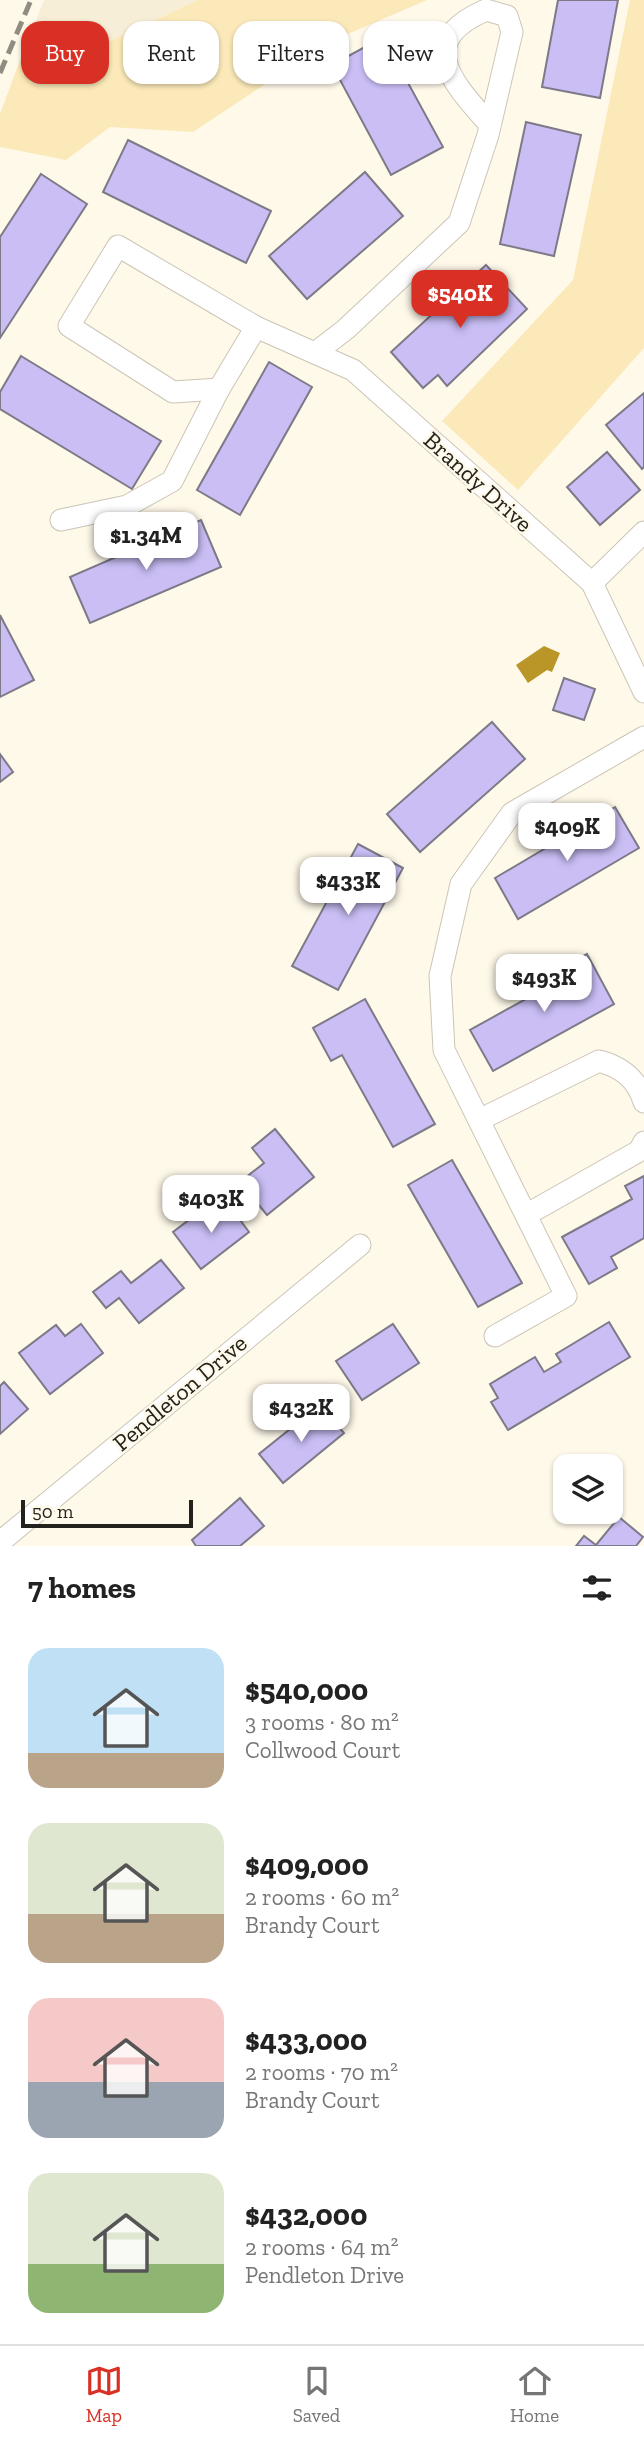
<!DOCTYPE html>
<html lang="en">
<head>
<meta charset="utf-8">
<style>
  :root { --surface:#fff; --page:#f6f6f6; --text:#222; --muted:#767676; --line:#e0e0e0; --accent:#d93025 }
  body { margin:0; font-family:"Zilla Slab",serif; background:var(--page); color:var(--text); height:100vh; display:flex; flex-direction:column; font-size:26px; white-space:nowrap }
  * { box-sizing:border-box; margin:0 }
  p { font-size:23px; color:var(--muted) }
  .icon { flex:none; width:38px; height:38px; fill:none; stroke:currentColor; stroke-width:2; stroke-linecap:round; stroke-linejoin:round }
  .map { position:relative; height:1546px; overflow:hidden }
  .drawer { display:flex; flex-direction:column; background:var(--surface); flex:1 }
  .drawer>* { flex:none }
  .hud { position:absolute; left:21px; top:21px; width:602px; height:63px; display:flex; gap:14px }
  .controls { position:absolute; left:553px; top:1454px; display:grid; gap:14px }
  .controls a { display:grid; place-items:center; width:70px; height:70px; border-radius:14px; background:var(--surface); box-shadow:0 2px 5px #0004; font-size:35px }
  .scale { position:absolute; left:21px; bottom:18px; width:172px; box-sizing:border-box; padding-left:7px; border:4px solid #24221d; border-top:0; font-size:19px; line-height:24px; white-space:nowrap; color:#24221d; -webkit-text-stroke:5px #fff9ea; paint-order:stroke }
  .price { position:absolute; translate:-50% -60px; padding:0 16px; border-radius:14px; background:#fff; color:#222; font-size:23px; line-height:46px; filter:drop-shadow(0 2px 4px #0008) }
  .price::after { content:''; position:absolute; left:50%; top:42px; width:21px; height:16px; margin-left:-10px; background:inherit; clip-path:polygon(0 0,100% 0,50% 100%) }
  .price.active { background:var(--accent); color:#fff }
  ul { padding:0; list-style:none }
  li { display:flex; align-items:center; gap:21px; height:175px; padding:0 28px }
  li span { display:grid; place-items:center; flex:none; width:196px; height:140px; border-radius:21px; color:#555 }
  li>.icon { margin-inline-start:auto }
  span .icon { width:84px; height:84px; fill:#fffc; stroke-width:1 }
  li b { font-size:30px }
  h2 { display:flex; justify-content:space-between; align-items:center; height:84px; padding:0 28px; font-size:30px }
  .pill { padding:0 24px; border-radius:21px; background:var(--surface); box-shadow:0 2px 5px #0004; font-size:24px; line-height:63px }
  .pill.active { background:var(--accent); color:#fff }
  .dock { display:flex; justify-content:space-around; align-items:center; height:98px; border-top:2px solid var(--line); background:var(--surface); font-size:19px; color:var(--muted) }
  .dock a { display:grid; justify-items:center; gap:4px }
  .dock .active { color:var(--accent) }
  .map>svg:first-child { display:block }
  .built { fill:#f7eed7 }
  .green { fill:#fbe9b9 }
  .water { fill:#b99627 }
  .building { fill:#cabef5; stroke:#7d7a88; stroke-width:2 }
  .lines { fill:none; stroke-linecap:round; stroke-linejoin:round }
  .minor-casing { stroke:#cbc5b6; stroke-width:23 }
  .minor { stroke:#fff; stroke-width:21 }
  .rail { stroke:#908c82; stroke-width:5; stroke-dasharray:14 7; stroke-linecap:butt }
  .labels { text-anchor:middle; stroke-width:5; stroke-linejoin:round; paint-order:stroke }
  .street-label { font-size:24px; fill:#24221d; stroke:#fff9ea }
</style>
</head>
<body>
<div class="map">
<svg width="644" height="1546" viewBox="0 0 644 1546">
  <rect width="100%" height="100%" fill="#fff9ea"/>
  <!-- built -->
  <polygon class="built" points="44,0 198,0 78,56 25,47"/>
  <!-- green -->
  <g class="green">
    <polygon points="198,0 427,0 327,43 193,132 110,127 66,160 0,147 0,114 25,47 78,56"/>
    <polygon points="630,0 644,0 644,348 518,490 442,421 573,280"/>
  </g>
  <!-- water -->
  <polygon class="water" points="544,646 560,653 552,672 547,670 528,683 516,665"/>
  <!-- building -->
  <g class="building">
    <polygon points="558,0 618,0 600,98 542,87"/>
    <polygon points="383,37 443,147 391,175 332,65"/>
    <polygon points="526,122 581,135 554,256 500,244"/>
    <polygon points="128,140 271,211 246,263 103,192"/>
    <polygon points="365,172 403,216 307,299 269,256"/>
    <polygon points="41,174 87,204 0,338 0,237"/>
    <polygon points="486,265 527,309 447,386 438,375 423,388 391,352"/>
    <polygon points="21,356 161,441 132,489 0,409 0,392"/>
    <polygon points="269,362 312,387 240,515 197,490"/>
    <polygon points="644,393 644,467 642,469 606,425"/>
    <polygon points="607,452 640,490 600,525 567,487"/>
    <polygon points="201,520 221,567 90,623 70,577"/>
    <polygon points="0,615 34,680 0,697"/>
    <polygon points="564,678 595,689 584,720 553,710"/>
    <polygon points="492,722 525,759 420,852 387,814"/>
    <polygon points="0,754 13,772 0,782"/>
    <polygon points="615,807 639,848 518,919 495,878"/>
    <polygon points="358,844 403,868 338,990 292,966"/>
    <polygon points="587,954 614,1004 493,1071 470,1030 558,981 554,973"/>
    <polygon points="365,999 435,1124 393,1147 342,1055 331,1061 313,1028"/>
    <polygon points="275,1129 314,1177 267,1215 240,1182 264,1163 252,1148"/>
    <polygon points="452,1160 522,1283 478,1307 408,1185"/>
    <polygon points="644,1176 644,1238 611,1257 617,1268 589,1284 562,1237 632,1199 625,1186"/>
    <polygon points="229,1205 249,1232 201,1269 173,1232 206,1207 213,1217"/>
    <polygon points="161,1260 184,1288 139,1323 119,1298 106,1308 93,1292 121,1271 131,1283"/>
    <polygon points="609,1322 630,1357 508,1430 491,1402 498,1398 490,1384 535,1357 544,1372 561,1362 556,1354"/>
    <polygon points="81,1324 103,1353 50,1394 19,1353 56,1325 65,1336"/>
    <polygon points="393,1324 419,1363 362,1400 336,1361"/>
    <polygon points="4,1382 28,1409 0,1434 0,1386"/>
    <polygon points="320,1405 344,1433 283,1483 259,1454"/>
    <polygon points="240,1498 264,1526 240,1546 196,1546 192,1540"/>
    <polygon points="619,1517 643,1537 636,1546 576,1546 584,1536 596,1545"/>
  </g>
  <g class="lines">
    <!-- minor casing -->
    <g class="minor-casing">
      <g id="minor">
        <path d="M315 353 346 329 459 223 488 135 512 32 507 16 486 10C412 42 454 84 490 125"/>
        <polyline points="219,389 173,392 69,326 118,246 256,327 353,370 592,583 644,692"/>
        <polyline points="61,520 127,506 172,481 219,389 256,327"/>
        <polyline points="592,583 644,532"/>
        <path d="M479 1120 599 1061C622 1067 637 1079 644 1102"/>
        <polyline points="526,1215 639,1151 644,1142"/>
        <polyline points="495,1336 566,1296 444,1050 440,976 461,884 512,813 644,737"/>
        <polyline points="0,1542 360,1245"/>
      </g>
    </g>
    <!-- minor -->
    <use href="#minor" class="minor"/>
    <!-- rail -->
    <polyline class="rail" points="0,73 31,0"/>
  </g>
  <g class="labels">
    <!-- street labels -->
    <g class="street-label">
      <text transform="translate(478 482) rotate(42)" y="8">Brandy Drive</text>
      <text transform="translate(180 1393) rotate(-40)" y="8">Pendleton Drive</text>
    </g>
  </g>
</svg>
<div class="controls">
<a><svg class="icon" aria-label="layers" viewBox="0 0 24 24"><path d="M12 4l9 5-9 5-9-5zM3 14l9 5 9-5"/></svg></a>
</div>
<div class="scale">50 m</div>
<b class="price active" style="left:460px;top:330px">$540K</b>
<b class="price" style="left:146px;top:572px">$1.34M</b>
<b class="price" style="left:567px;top:863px">$409K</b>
<b class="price" style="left:348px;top:917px">$433K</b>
<b class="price" style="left:544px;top:1014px">$493K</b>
<b class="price" style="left:211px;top:1235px">$403K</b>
<b class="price" style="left:301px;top:1444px">$432K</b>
<div class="hud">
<a class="pill active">Buy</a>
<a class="pill">Rent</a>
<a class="pill">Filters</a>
<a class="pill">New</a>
</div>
</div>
<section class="drawer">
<h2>7 homes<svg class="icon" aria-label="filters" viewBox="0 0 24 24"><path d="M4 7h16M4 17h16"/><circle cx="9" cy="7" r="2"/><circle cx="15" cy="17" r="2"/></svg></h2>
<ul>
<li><span style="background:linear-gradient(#bfe0f5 75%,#b9a48a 0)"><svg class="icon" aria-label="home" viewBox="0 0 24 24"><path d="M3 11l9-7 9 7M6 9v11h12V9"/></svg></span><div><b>$540,000</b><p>3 rooms · 80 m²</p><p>Collwood Court</p></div></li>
<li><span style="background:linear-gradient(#dfe7d0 65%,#b9a48a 0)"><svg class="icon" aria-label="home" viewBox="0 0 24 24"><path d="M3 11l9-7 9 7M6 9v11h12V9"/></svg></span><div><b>$409,000</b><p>2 rooms · 60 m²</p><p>Brandy Court</p></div></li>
<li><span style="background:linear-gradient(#f6c9c9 60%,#9aa5b1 0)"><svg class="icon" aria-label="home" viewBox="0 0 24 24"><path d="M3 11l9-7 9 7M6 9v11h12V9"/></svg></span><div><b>$433,000</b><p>2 rooms · 70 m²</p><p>Brandy Court</p></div></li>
<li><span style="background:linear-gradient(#dfe7d0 65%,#8fb573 0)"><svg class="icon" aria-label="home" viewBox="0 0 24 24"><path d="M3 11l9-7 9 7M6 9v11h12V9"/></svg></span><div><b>$432,000</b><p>2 rooms · 64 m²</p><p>Pendleton Drive</p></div></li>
</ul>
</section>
<nav class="dock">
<a class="active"><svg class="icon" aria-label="map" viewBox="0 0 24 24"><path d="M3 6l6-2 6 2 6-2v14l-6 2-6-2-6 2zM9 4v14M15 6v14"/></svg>Map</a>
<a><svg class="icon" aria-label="saved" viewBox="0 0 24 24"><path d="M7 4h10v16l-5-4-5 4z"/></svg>Saved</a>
<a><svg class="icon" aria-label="home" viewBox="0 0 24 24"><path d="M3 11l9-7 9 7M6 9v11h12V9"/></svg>Home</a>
</nav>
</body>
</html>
